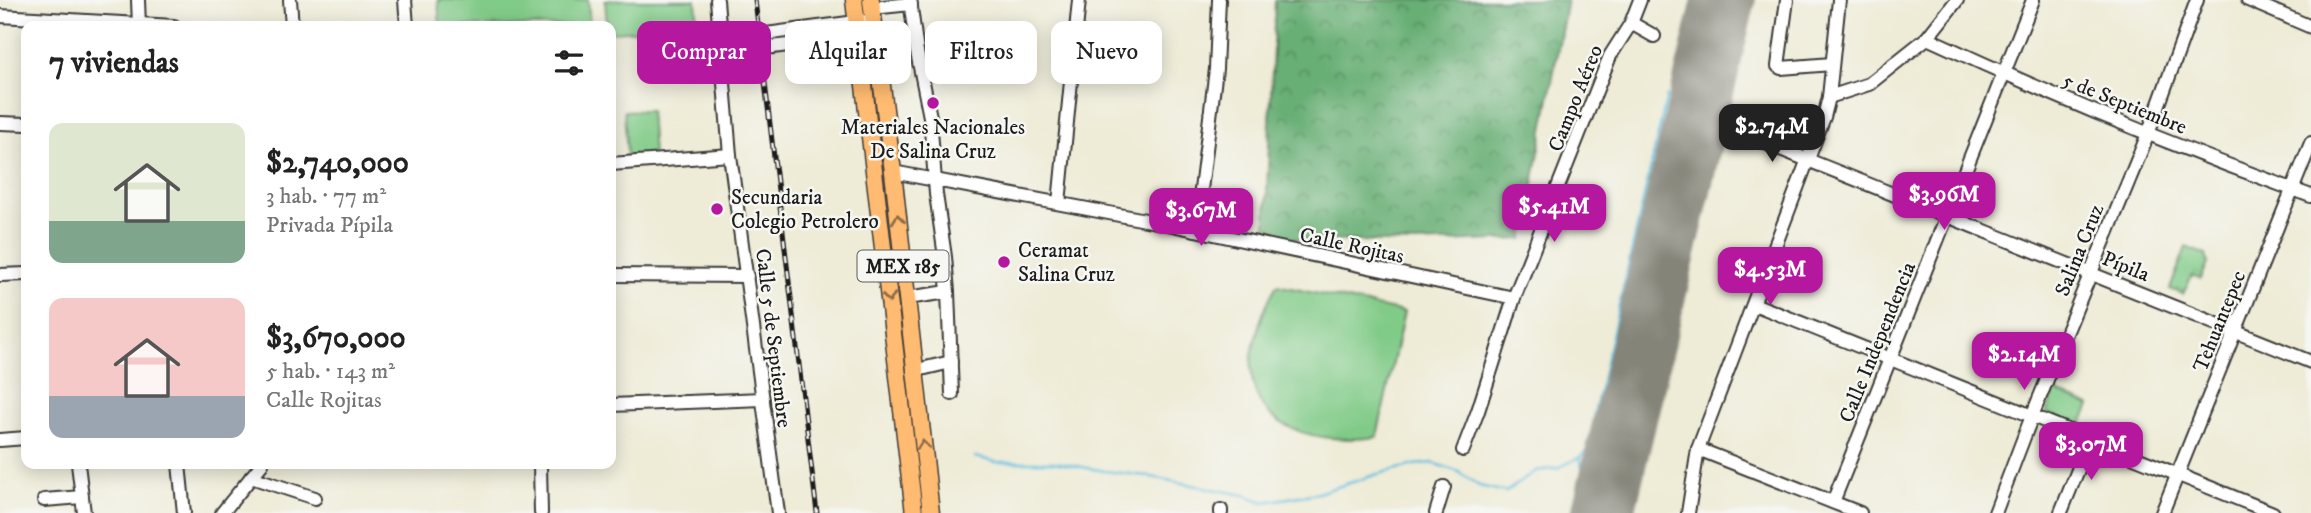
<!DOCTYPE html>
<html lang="es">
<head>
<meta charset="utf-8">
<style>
  :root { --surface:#fff; --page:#f2f2f2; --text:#222; --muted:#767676; --accent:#b5179e }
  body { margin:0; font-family:"IM FELL DW Pica",serif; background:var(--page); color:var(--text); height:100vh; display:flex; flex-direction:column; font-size:26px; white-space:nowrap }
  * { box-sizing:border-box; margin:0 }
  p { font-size:23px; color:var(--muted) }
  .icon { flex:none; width:38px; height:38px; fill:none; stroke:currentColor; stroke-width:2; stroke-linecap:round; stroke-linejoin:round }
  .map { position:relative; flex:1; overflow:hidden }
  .sheet { position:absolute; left:21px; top:21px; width:595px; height:448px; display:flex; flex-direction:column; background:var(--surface); border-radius:14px; box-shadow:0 4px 18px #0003 }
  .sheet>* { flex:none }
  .hud { position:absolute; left:637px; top:21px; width:665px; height:63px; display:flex; gap:14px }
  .price { position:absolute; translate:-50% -60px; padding:0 16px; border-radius:14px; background:var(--accent); color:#fff; font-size:23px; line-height:46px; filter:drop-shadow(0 2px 4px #0008) }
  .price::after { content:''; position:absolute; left:50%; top:42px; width:21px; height:16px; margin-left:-10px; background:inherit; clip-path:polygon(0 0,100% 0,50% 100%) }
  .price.current { background:#222; color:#fff }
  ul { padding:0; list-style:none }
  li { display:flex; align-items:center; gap:21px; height:175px; padding:0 28px }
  li span { display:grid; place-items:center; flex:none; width:196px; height:140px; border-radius:14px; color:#555 }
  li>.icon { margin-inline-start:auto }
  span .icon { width:84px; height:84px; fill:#fffc; stroke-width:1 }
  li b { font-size:30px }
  h2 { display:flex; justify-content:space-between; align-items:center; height:84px; padding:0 28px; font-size:30px }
  .pill { padding:0 24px; border-radius:14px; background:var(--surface); box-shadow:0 4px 18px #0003; font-size:24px; line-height:63px }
  .pill.current { background:var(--accent); color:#fff }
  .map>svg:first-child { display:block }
  .forest { fill:url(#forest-crowns); stroke:#426648; stroke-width:2 }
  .park { fill:url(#park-crowns); stroke:#4e7452; stroke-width:2 }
  .garden { fill:#81cb88; stroke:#4e7452; stroke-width:2 }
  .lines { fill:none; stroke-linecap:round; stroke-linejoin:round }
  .stream { stroke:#61bfdf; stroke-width:2.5 }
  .runway { stroke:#858479; stroke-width:63 }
  .minor-casing { stroke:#3c3b38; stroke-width:16 }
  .major-casing { stroke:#3c3b38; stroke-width:19 }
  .minor { stroke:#fff; stroke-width:12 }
  .major { stroke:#ffbb71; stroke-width:16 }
  .rail-casing { stroke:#1c1c1c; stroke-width:5 }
  .rail { stroke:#f6f6f2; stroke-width:2.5; stroke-dasharray:8; stroke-linecap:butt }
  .oneway { stroke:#8e6c46 }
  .poi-dot { fill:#b5179e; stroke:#f6f6f2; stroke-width:2.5 }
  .labels { text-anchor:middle; stroke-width:5; stroke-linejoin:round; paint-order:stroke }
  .shield { fill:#f6f6f2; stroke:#5d5d5c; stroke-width:2 }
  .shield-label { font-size:19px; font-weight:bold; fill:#1c1c1c }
  .street-label { font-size:21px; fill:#1c1c1c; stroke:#f6f6f2 }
  .poi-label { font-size:21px; fill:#1c1c1c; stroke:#f6f6f2; text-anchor:start }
</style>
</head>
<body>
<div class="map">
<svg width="2311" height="513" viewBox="0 0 2311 513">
  <defs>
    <pattern id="forest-crowns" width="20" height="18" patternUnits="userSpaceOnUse" patternTransform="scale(1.75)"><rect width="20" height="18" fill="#68af74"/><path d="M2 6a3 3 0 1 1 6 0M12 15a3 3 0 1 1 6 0" fill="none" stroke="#558e5e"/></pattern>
    <pattern id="park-crowns" width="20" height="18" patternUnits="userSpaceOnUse" patternTransform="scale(1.75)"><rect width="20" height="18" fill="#81cb88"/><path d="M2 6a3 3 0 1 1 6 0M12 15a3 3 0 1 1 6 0" fill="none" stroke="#6fae75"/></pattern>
  </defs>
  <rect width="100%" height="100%" fill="#f6f6f2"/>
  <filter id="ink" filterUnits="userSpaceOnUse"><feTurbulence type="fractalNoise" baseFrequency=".0143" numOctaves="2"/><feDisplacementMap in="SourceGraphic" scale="14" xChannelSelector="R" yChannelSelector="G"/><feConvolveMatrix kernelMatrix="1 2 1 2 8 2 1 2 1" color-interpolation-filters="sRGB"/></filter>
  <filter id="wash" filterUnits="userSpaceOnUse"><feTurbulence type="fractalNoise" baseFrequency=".00686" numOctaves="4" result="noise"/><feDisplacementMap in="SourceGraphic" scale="28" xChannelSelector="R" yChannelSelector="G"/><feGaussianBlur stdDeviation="1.57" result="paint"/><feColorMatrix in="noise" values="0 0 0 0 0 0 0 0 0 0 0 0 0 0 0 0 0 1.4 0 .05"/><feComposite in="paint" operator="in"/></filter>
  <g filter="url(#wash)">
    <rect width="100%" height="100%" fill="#eeebd6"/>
    <!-- forest -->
    <polygon class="forest" points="1275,0 1567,0 1523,239 1416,243 1265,238"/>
    <!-- park -->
    <polygon class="park" points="2186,247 2206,255 2208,263 2201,279 2192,276 2183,294 2170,289"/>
    <!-- garden -->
    <g class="garden">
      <polygon points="438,0 588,0 590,26 440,26"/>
      <polygon points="605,0 696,0 698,27 611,32 611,26 607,26"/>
      <polygon points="650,110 653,155 627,156 624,111"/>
      <path d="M1277 285 1404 312 1377 437C1309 446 1234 425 1255 340 1260 320 1266 302 1277 285Z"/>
      <polygon points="2055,391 2090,406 2080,427 2046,413"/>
    </g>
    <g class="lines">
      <!-- stream -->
      <g class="stream">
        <polyline points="975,457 996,462 1054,462 1105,471 1146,476 1244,495 1264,502 1318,493 1378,474 1414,465 1433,463 1459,472 1479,486 1506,492 1536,471 1558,468 1580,457"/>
        <path d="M1574 513 1587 495 1580 457C1598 440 1598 440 1594 415L1667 96"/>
      </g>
      <!-- runway -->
      <polyline class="runway" points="1603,513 1724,0"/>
    </g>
  </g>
  <g filter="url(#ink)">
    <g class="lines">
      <!-- minor casing -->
      <g class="minor-casing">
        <g id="minor">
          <polyline points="138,0 139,26"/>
          <polyline points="290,0 292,26"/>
          <polyline points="405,0 407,26"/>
          <polyline points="717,0 730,155 778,513"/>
          <polyline points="910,0 917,52 930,117 936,194 945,257 948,292 952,394"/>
          <polyline points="1787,0 1778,66 1781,68 1832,64"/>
          <polyline points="2248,0 2311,27"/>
          <polyline points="872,8 911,4"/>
          <polyline points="0,16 174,26"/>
          <polyline points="1631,23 1640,0"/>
          <path d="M1927 38C2052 96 2181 149 2311 196"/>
          <polyline points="720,40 863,21"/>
          <polyline points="722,54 875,33"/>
          <polyline points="1829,97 1869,84 1927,38 1957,0"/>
          <polyline points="0,123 26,124"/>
          <polyline points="1748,136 2311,362"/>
          <polyline points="611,164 730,155"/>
          <polyline points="893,172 1172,225 1514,298"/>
          <polyline points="1059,203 1079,0"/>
          <polyline points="1196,230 1216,69 1219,0"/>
          <polyline points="0,275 26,274"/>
          <polyline points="611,275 747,276"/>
          <polyline points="907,298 948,292"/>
          <polyline points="1754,304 2273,513"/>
          <polyline points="913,371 951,362"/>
          <polyline points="611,405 763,399"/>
          <polyline points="0,440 26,438"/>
          <polyline points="1698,449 1860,513"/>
          <polyline points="1463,450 1478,411 1514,298 1610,56 1631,23 1654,36"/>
          <polyline points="78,464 84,513"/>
          <polyline points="179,464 184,513"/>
          <polyline points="540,464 541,513"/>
          <polyline points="251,477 315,498"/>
          <polyline points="44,500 82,497"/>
          <polyline points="1833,502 2033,0"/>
          <polyline points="2061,512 2090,440"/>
          <polyline points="222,513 262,464"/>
          <polyline points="1221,513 1221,510"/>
          <polyline points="1436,513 1444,487"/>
          <polyline points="1688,513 1698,449 1824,117 1829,97 1839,0"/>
          <polyline points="1995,513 2032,416 2148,134 2197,0"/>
          <polyline points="2162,513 2311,143"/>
        </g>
      </g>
      <!-- major casing -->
      <g class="major-casing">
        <g id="major">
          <polyline points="854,0 914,513"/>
          <polyline points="871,0 893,172 931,513"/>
        </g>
      </g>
      <!-- minor -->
      <use href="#minor" class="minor"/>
      <!-- major -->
      <use href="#major" class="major"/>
      <!-- rail casing -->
      <g class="rail-casing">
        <polyline id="rail" points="755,0 817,513"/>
      </g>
      <!-- rail -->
      <use href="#rail" class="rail"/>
    </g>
    <!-- one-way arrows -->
    <defs><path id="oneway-chevron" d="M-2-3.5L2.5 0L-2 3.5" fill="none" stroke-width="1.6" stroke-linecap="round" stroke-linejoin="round" transform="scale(1.75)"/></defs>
    <g class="oneway">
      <use href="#oneway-chevron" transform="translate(898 219) rotate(-96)"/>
      <use href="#oneway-chevron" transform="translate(889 298) rotate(83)"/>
      <use href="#oneway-chevron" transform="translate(923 445) rotate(-97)"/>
    </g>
  </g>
  <!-- markers -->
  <g class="poi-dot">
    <circle cx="933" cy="103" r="7"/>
    <circle cx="717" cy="209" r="7"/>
    <circle cx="1004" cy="262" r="7"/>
  </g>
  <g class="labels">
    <!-- shield labels -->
    <rect class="shield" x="857.5" y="250.5" width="91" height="31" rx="5"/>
    <g class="shield-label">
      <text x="903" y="273">MEX 185</text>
    </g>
    <!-- street labels -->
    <g class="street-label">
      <text transform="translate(1575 98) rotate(-68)" y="7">Campo Aéreo</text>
      <text transform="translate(2125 103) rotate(22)" y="7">5 de Septiembre</text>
      <text transform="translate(1352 245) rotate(12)" y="7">Calle Rojitas</text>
      <text transform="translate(2079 250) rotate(-68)" y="7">Salina Cruz</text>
      <text transform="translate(2126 266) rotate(22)" y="7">Pípila</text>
      <text transform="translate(2219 321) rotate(-68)" y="7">Tehuantepec</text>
      <text transform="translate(774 338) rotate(83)" y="7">Calle 5 de Septiembre</text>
      <text transform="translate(1877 342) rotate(-68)" y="7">Calle Independencia</text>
    </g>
    <!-- poi labels -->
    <g class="poi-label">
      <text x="933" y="134" text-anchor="middle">Materiales Nacionales<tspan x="933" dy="24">De Salina Cruz</tspan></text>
      <text x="731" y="204">Secundaria<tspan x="731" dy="24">Colegio Petrolero</tspan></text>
      <text x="1018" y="257">Ceramat<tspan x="1018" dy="24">Salina Cruz</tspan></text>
    </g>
  </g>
</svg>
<b class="price current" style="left:1772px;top:164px">$2.74M</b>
<b class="price" style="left:1944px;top:232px">$3.96M</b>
<b class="price" style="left:1554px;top:244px">$5.41M</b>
<b class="price" style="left:1201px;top:248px">$3.67M</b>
<b class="price" style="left:1770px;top:307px">$4.53M</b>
<b class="price" style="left:2024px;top:392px">$2.14M</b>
<b class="price" style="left:2091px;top:482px">$3.07M</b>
<div class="hud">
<a class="pill current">Comprar</a>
<a class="pill">Alquilar</a>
<a class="pill">Filtros</a>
<a class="pill">Nuevo</a>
</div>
<section class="sheet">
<h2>7 viviendas<svg class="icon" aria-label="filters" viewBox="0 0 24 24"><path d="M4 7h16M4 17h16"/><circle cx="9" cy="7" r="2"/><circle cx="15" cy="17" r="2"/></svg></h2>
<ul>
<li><span style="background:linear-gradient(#dfe7d0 70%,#7fa58c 0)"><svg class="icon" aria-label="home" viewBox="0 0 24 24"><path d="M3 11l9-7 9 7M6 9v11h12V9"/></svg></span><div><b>$2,740,000</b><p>3 hab. · 77 m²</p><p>Privada Pípila</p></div></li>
<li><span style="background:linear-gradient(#f6c9c9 70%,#9aa5b1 0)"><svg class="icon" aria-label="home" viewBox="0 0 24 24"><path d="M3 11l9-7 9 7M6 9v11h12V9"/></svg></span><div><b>$3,670,000</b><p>5 hab. · 143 m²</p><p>Calle Rojitas</p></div></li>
</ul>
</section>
</div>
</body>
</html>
